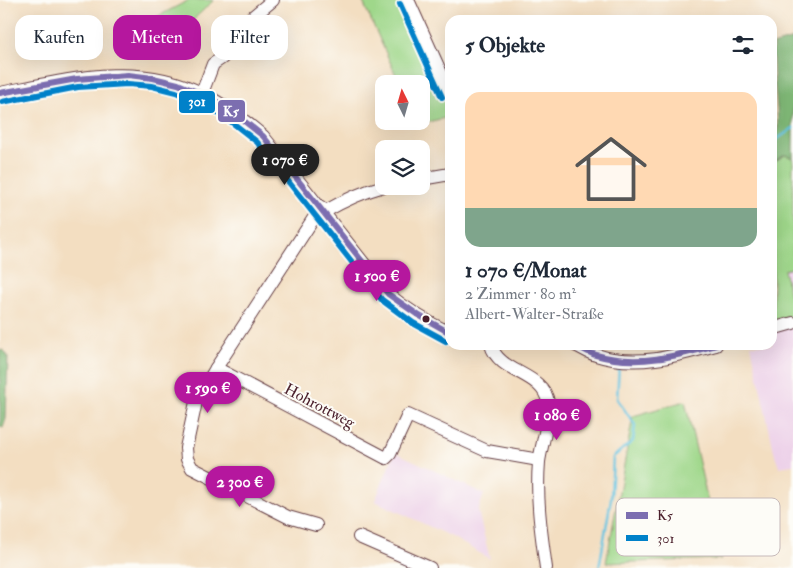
<!DOCTYPE html>
<html lang="de">
<head>
<meta charset="utf-8">
<style>
  :root { --surface:#fff; --page:#f2f2f3; --text:#1f2937; --muted:#747a83; --line:#e0e1e3; --accent:#b5179e }
  body { margin:0; font-family:"IM FELL Double Pica",serif; background:var(--page); color:var(--text); height:100vh; display:flex; flex-direction:column; font-size:19px; white-space:nowrap }
  * { box-sizing:border-box; margin:0 }
  p { font-size:16px; color:var(--muted) }
  .icon { flex:none; width:28px; height:28px; fill:none; stroke:currentColor; stroke-width:2; stroke-linecap:round; stroke-linejoin:round }
  .map { position:relative; flex:1; overflow:hidden }
  .panel { position:absolute; left:445px; top:15px; width:332px; height:335px; display:flex; flex-direction:column; background:var(--surface); border-radius:15px; box-shadow:0 5px 20px #0002 }
  .panel>* { flex:none }
  .guide { position:absolute; left:15px; top:15px; width:355px; height:45px; display:flex; gap:10px }
  .needle { width:32px; rotate:355deg }
  .tools { position:absolute; left:375px; top:75px; display:grid; gap:10px }
  .tools a { display:grid; place-items:center; width:55px; height:55px; border-radius:10px; background:var(--surface); box-shadow:0 5px 20px #0002; font-size:25px }
  .price { position:absolute; translate:-50% -42px; padding:0 11px; border-radius:18px; background:var(--accent); color:#fff; font-size:16px; line-height:32px; filter:drop-shadow(0 1px 2px #0008) }
  .price::after { content:''; position:absolute; left:50%; top:30px; width:15px; height:11px; margin-left:-8px; background:inherit; clip-path:polygon(0 0,100% 0,50% 100%) }
  .price.on { background:#222; color:#fff }
  ul { padding:0; list-style:none }
  li { display:grid; align-content:center; gap:10px; height:265px; padding:0 20px }
  li+li { border-top:1px solid var(--line) }
  li span { display:grid; place-items:center; height:155px; border-radius:15px; color:#555 }
  li>.icon { margin-inline-start:auto }
  span .icon { width:90px; height:90px; fill:#fffc; stroke-width:1 }
  li b { font-size:21px }
  h2 { display:flex; justify-content:space-between; align-items:center; height:60px; padding:0 20px; font-size:21px }
  .tag { padding:0 18px; border-radius:15px; background:var(--surface); box-shadow:0 5px 20px #0002; font-size:18px; line-height:45px }
  .tag.on { background:var(--accent); color:#fff }
  .map>svg:first-child { display:block }
  .built { fill:#edd1e9 }
  .green { fill:#9fd78a; stroke:#747b5a }
  .forest { fill:#7fb876; stroke:#646c50 }
  .lines { fill:none; stroke-linecap:round; stroke-linejoin:round }
  .stream { stroke:#63c4e1; stroke-width:2.5 }
  .minor-casing { stroke:#633c42; stroke-width:14 }
  .minor { stroke:#fff; stroke-width:12 }
  .bus-1-casing { stroke:#fdfcf7; stroke-width:10 }
  .bus-2-casing { stroke:#fdfcf7; stroke-width:10 }
  .bus-1 { stroke:#7c6eb0; stroke-width:6 }
  .bus-2 { stroke:#0081c9; stroke-width:6 }
  .bus-dot { fill:#4a1f2b; stroke:#fdfcf7; stroke-width:2 }
  .labels { text-anchor:middle; stroke-width:4; stroke-linejoin:round; paint-order:stroke }
  .street-label { font-size:16px; fill:#4a1f2b; stroke:#fdfcf7 }
  .key { fill:#fdfcf7; stroke:#c7baba; stroke-width:1 }
  .key-label { font-size:14px; fill:#4a1f2b }
  .line-badge { stroke:#fdfcf7; stroke-width:2 }
  .badge-label { font-size:14px; text-anchor:middle; font-weight:bold; fill:#fff }
</style>
</head>
<body>
<div class="map">
<svg width="793" height="568" viewBox="0 0 793 568">
  <rect width="100%" height="100%" fill="#fdfcf7"/>
  <filter id="ink" filterUnits="userSpaceOnUse"><feTurbulence type="fractalNoise" baseFrequency=".02" numOctaves="2"/><feDisplacementMap in="SourceGraphic" scale="10" xChannelSelector="R" yChannelSelector="G"/><feConvolveMatrix kernelMatrix="1 2 1 2 8 2 1 2 1" color-interpolation-filters="sRGB"/></filter>
  <filter id="wash" filterUnits="userSpaceOnUse"><feTurbulence type="fractalNoise" baseFrequency=".0096" numOctaves="4" result="noise"/><feDisplacementMap in="SourceGraphic" scale="20" xChannelSelector="R" yChannelSelector="G"/><feGaussianBlur stdDeviation="1.12" result="paint"/><feColorMatrix in="noise" values="0 0 0 0 0 0 0 0 0 0 0 0 0 0 0 0 0 1.4 0 .05"/><feComposite in="paint" operator="in"/></filter>
  <g filter="url(#wash)">
    <rect width="100%" height="100%" fill="#f3dec1"/>
    <!-- built -->
    <g class="built">
      <polygon points="793,268 793,308 784,270"/>
      <polygon points="793,315 793,465 779,467 775,456 751,345 772,345 773,323"/>
      <polygon points="395,452 484,494 478,511 490,559 452,537 375,501"/>
    </g>
    <!-- green -->
    <g class="green">
      <polygon points="189,0 214,0 196,17 174,48 166,42 149,21"/>
      <polygon points="362,0 404,0 450,100 450,117 418,124 417,121 421,121 421,84 400,84"/>
      <polygon points="785,155 791,157 793,160 793,268 784,270 793,308 793,315 773,323 773,162"/>
      <polygon points="685,401 721,559 606,563 633,416"/>
    </g>
    <!-- forest -->
    <g class="forest">
      <path d="M793 39V160L791 157 785 155 773 162V136L778 131C778 102 772 74 773 45Z"/>
      <polygon points="0,349 4,351 8,356 6,419 3,428 0,427"/>
    </g>
    <g class="lines">
      <!-- stream -->
      <g class="stream">
        <polyline points="772,143 793,128"/>
        <polyline points="625,347 626,345"/>
        <polyline points="599,568 611,499 613,457 633,441 635,425 617,399 619,366"/>
      </g>
    </g>
  </g>
  <g filter="url(#ink)">
    <g class="lines">
      <!-- minor casing -->
      <g class="minor-casing">
        <g id="minor">
          <polyline points="408,0 450,93"/>
          <path d="M0 93C67 80 138 60 203 94 225 105 244 120 263 136L388 294C407 310 427 322 450 333"/>
          <polyline points="202,93 213,64 222,58 240,31 250,19 273,0"/>
          <polyline points="421,179 450,174"/>
          <polyline points="321,207 216,368 386,458 390,454 408,415 487,451 539,460"/>
          <path d="M324 212C343 201 362 192 384 186"/>
          <polyline points="772,329 793,323"/>
          <path d="M491 345C499 374 543 372 548 402 551 416 541 446 539 462 536 498 541 532 546 568"/>
          <path d="M575 345C582 348 589 353 596 355 636 368 677 356 716 345"/>
          <polyline points="216,368 196,402 186,448 187,459 192,468 288,517 316,525"/>
          <polyline points="359,537 430,568"/>
        </g>
      </g>
      <!-- minor -->
      <use href="#minor" class="minor"/>
      <!-- bus-1 casing -->
      <g class="bus-1-casing">
        <g id="bus-1">
          <polyline points="0,93 77,79 128,75 153,78 178,84 211,98 234,113 263,136 388,294 418,315 450,333"/>
          <path d="M575 345C582 348 589 353 596 355 637 367 677 356 716 345"/>
        </g>
      </g>
      <!-- bus-2 casing -->
      <g class="bus-2-casing">
        <g id="bus-2">
          <polyline points="400,4 442,97"/>
          <polyline points="2,102 78,87 128,84 152,86 176,92 207,106 229,120 257,142 382,300 413,323 446,341"/>
        </g>
      </g>
      <!-- bus-1 -->
      <use href="#bus-1" class="bus-1"/>
      <!-- bus-2 -->
      <use href="#bus-2" class="bus-2"/>
    </g>
  </g>
  <!-- markers -->
  <circle class="bus-dot" cx="426" cy="319" r="4.5"/>
  <g class="labels">
    <!-- street labels -->
    <g class="street-label">
      <text transform="translate(320 405) rotate(28)" y="6">Hohrottweg</text>
    </g>
  </g>
  <!-- legend -->
  <rect x="616" y="498" width="164" height="58" rx="8" class="key"/>
  <rect x="626" y="512" width="22" height="7" fill="#7c6eb0"/>
  <rect x="626" y="535" width="22" height="6" fill="#0081c9"/>
  <g class="key-label">
    <text x="657" y="520">K5</text>
    <text x="657" y="543">301</text>
  </g>
  <g class="line-badge">
    <rect x="178" y="90" width="38" height="24" rx="5" fill="#0081c9"/>
    <rect x="217" y="99" width="29" height="24" rx="5" fill="#7c6eb0"/>
  </g>
  <g class="badge-label">
    <text x="197" y="106">301</text>
    <text x="231" y="116">K5</text>
  </g>
</svg>
<div class="tools">
<a><svg class="needle" viewBox="-14 -14 28 28"><path d="M0-13l5 13h-10z" fill="#e53935"/><path d="M0 13l5-13h-10z" fill="#747a83"/></svg></a>
<a><svg class="icon" aria-label="layers" viewBox="0 0 24 24"><path d="M12 4l9 5-9 5-9-5zM3 14l9 5 9-5"/></svg></a>
</div>
<b class="price on" style="left:285px;top:186px">1 070 €</b>
<b class="price" style="left:377px;top:302px">1 500 €</b>
<b class="price" style="left:208px;top:414px">1 590 €</b>
<b class="price" style="left:557px;top:441px">1 080 €</b>
<b class="price" style="left:240px;top:508px">2 300 €</b>
<div class="guide">
<a class="tag">Kaufen</a>
<a class="tag on">Mieten</a>
<a class="tag">Filter</a>
</div>
<section class="panel">
<h2>5 Objekte<svg class="icon" aria-label="filters" viewBox="0 0 24 24"><path d="M4 7h16M4 17h16"/><circle cx="9" cy="7" r="2"/><circle cx="15" cy="17" r="2"/></svg></h2>
<ul>
<li><span style="background:linear-gradient(#ffd9b3 75%,#7fa58c 0)"><svg class="icon" aria-label="home" viewBox="0 0 24 24"><path d="M3 11l9-7 9 7M6 9v11h12V9"/></svg></span><div><b>1 070 €/Monat</b><p>2 Zimmer · 80 m²</p><p>Albert-Walter-Straße</p></div></li>
</ul>
</section>
</div>
</body>
</html>
